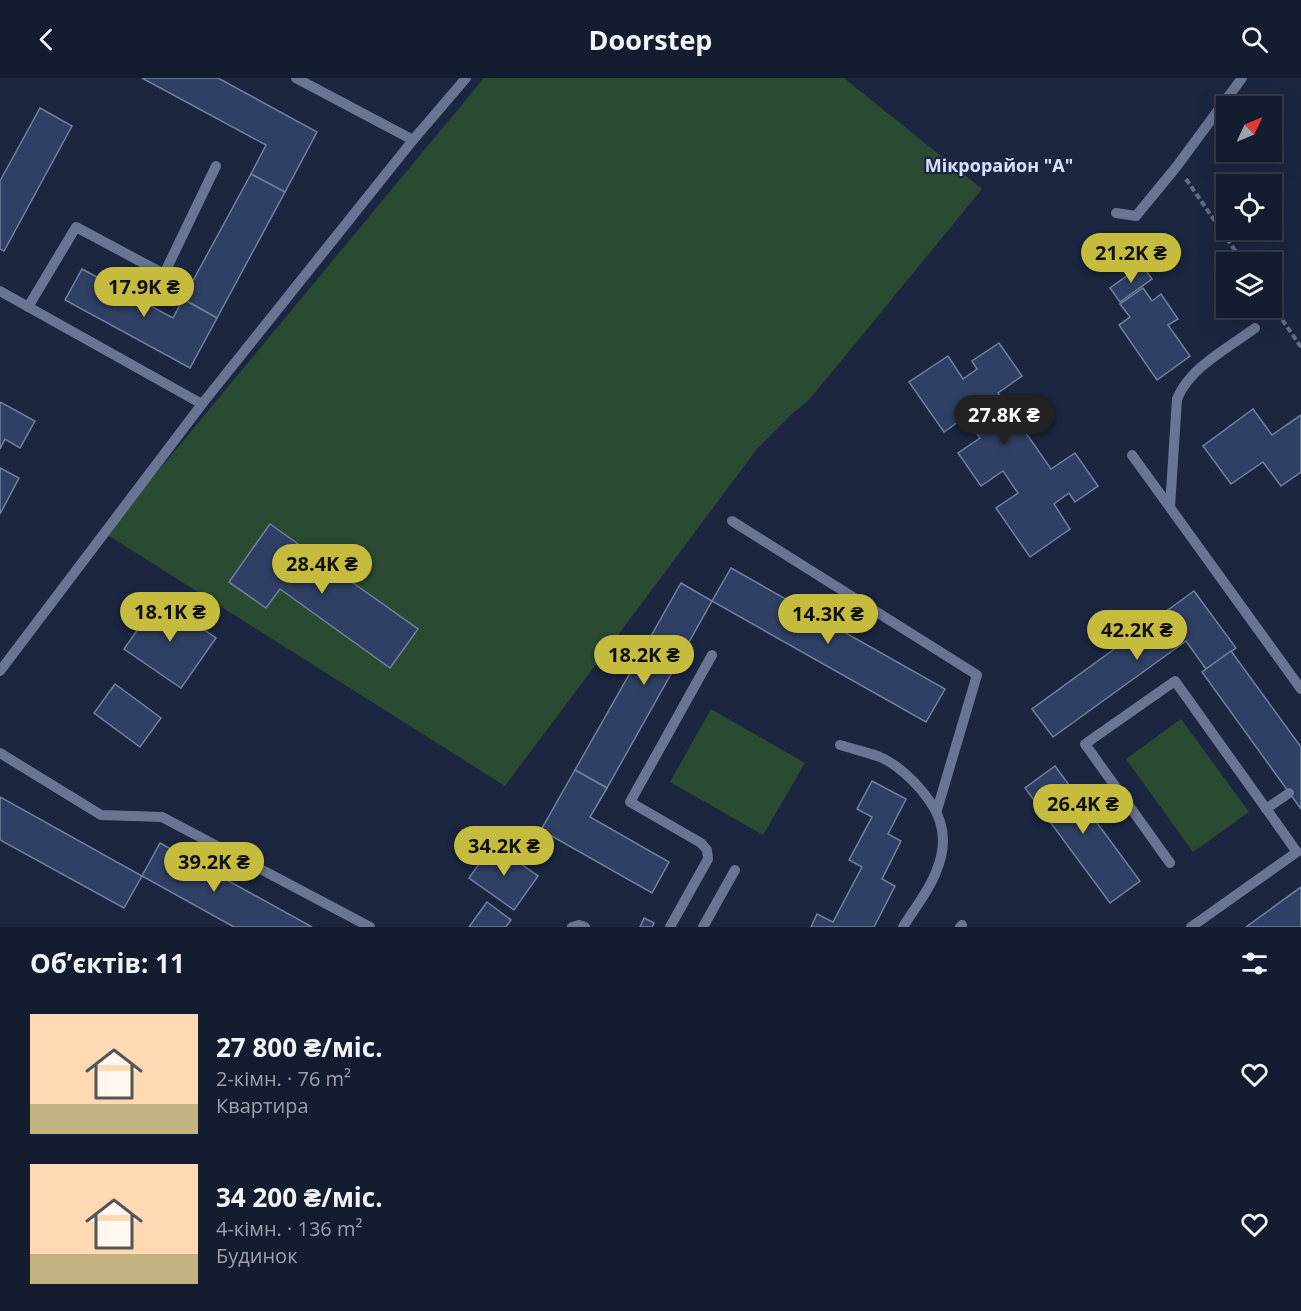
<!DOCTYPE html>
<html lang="uk">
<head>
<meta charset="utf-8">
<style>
  :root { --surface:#141c30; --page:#1d2538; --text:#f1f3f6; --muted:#9da1ab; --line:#333a4c; --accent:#c5bc3d }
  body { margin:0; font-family:"Open Sans",sans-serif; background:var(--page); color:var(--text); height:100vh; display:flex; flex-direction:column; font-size:22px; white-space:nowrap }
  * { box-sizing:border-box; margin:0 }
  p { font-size:20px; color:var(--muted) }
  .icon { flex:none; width:33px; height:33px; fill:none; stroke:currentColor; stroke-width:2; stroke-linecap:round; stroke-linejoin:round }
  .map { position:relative; height:849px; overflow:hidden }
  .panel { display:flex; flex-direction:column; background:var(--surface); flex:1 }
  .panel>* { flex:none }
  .needle { width:39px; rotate:46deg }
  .fabs { position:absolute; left:1216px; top:18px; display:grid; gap:12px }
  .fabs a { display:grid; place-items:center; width:66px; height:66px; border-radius:0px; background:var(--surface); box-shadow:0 6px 24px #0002,0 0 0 2px var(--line); font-size:30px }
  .price { position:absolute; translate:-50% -51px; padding:0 14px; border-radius:21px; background:var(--accent); color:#111; font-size:20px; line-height:39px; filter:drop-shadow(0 2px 3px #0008) }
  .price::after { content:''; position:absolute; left:50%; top:36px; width:18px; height:14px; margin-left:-9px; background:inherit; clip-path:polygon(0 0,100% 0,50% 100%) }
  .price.active { background:#222; color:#fff }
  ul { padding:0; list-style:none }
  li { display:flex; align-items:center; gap:18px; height:150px; padding:0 30px }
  li span { display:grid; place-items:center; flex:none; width:168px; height:120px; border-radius:0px; color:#555 }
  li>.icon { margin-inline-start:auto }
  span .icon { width:72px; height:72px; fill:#fffc; stroke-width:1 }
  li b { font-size:26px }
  h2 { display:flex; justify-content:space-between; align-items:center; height:72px; padding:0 30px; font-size:26px }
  header { display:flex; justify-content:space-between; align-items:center; height:78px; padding:0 30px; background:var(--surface); font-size:27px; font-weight:700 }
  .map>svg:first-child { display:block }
  .green { fill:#2a4b32 }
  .building { fill:#304064; stroke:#72819f; stroke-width:1.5 }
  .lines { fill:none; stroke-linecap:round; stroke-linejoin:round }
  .path { stroke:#626c82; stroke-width:4; stroke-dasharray:6 3; stroke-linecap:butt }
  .service { stroke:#687694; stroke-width:10 }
  .labels { text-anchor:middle; stroke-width:4.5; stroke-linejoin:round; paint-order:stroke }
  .neighbourhood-label { font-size:18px; font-weight:bold; fill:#d5e2fd; stroke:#1b2640 }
</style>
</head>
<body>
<header><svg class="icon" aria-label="back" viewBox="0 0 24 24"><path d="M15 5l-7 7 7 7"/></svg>Doorstep<svg class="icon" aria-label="search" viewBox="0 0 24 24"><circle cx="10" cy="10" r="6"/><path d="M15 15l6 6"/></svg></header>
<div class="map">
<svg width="1301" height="849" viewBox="0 0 1301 849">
  <rect width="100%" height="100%" fill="#1b2640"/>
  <!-- green -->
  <g class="green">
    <polygon points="484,0 844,0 982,111 809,322 793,335 757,371 505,708 106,456"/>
    <polygon points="711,631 805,685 763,757 670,704"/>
    <polygon points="1181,641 1249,734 1193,774 1126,681"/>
  </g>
  <!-- building -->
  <g class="building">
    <polygon points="142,0 218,0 317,54 285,114 251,96 266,67"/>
    <polygon points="40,30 72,48 4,173 0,171 0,103"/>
    <polygon points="251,96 285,114 217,240 183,221"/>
    <polygon points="1142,187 1152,201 1120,224 1110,210"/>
    <polygon points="82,191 173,240 183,221 217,240 190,290 65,222"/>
    <polygon points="1143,210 1152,223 1161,216 1178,241 1168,247 1190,278 1157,302 1119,247 1130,239 1120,226"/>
    <polygon points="999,265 1022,298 998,315 1051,391 1075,375 1098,408 1075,424 1069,415 1054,426 1070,451 1030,479 996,430 1018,415 1003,393 981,408 958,375 980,360 965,339 944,354 909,304 948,278 963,301 977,291 972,283"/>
    <polygon points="0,324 35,343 20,370 5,361 0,371"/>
    <polygon points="1253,331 1272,357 1301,337 1301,394 1281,408 1263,384 1231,406 1203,368"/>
    <polygon points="0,390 19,400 0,436"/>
    <polygon points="270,446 418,551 390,590 280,511 266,530 229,504"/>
    <polygon points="731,490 945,611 926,644 712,523"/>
    <polygon points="681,505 712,523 607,710 575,692"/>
    <polygon points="1194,513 1236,570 1206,591 1186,563 1053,659 1032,631"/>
    <polygon points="159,521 216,560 181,610 124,571"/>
    <polygon points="1231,573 1301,669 1301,731 1202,594"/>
    <polygon points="115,606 161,640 140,669 94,635"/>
    <polygon points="1055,688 1140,803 1110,825 1025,710"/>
    <polygon points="575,692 607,710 590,739 669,784 652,815 541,752"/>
    <polygon points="872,703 906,721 888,756 901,763 882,801 895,808 874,849 811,849 817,836 833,844 862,789 849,782 872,739 857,731"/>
    <polygon points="0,719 142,798 124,830 0,762"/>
    <polygon points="160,765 312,849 234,849 142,798"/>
    <polygon points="493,766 538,798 514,832 469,800"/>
    <polygon points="1301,809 1301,849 1246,849"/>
    <polygon points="487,824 511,842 506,849 469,849"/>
    <polygon points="644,840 654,845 652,849 640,849"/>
  </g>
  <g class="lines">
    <!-- path -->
    <g class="path">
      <polyline points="1186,101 1243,184"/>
      <polyline points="1272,227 1301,269"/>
    </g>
    <!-- service -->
    <g class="service">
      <polyline points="296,0 413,62 466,0"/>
      <polyline points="1116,135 1136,138 1177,88 1242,0"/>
      <polyline points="0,213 202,326"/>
      <polyline points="28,229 76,149 164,196 216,88"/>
      <polyline points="1132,377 1301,611"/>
      <path d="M1170 429 1177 321C1190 289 1227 271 1255 250"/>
      <polyline points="732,443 977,597 937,732"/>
      <polyline points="0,593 202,326 413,62"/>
      <path d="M840 667C853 671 867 674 880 679 892 684 903 693 913 703 939 730 952 756 936 794 929 813 914 831 903 849"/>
      <polyline points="0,675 101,737 162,739 370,849"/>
      <polyline points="1266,731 1289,715"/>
      <polyline points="1170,785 1085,666 1175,603 1297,774 1191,849"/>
      <polyline points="572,849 579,847 585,849"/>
      <polyline points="670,849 708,781 707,772 701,765 630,724 712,577"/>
      <polyline points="703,849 735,792"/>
      <polyline points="960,849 962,847"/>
    </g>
  </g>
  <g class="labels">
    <!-- neighbourhood labels -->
    <g class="neighbourhood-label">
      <text x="999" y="94">Мікрорайон "А"</text>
    </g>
  </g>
</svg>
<div class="fabs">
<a><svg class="needle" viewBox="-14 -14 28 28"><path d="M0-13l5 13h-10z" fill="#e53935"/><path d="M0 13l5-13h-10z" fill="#9da1ab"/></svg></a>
<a><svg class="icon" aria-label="locate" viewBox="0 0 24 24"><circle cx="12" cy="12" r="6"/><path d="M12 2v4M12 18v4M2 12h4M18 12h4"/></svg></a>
<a><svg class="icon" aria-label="layers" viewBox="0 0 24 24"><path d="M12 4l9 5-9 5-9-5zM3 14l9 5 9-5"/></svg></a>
</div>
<b class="price" style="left:1131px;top:206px">21.2K ₴</b>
<b class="price" style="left:144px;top:240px">17.9K ₴</b>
<b class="price active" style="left:1004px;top:368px">27.8K ₴</b>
<b class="price" style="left:322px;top:517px">28.4K ₴</b>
<b class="price" style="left:170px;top:565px">18.1K ₴</b>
<b class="price" style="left:828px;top:567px">14.3K ₴</b>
<b class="price" style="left:1137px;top:583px">42.2K ₴</b>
<b class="price" style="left:644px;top:608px">18.2K ₴</b>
<b class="price" style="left:1083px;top:757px">26.4K ₴</b>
<b class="price" style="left:504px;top:799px">34.2K ₴</b>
<b class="price" style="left:214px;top:815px">39.2K ₴</b>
</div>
<section class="panel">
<h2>Об’єктів: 11<svg class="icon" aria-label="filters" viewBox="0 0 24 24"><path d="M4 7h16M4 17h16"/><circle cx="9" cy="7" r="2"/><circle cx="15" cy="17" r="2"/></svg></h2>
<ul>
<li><span style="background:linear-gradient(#ffd9b3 75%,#c2b280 0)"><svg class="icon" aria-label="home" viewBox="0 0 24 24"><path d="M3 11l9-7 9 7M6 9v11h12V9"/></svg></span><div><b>27 800 ₴/міс.</b><p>2-кімн. · 76 m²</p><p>Квартира</p></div><svg class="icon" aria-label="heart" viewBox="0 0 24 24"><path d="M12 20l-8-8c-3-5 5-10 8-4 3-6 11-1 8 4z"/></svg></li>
<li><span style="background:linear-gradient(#ffd9b3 75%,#c2b280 0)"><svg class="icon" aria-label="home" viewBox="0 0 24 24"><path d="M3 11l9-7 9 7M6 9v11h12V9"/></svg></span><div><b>34 200 ₴/міс.</b><p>4-кімн. · 136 m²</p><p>Будинок</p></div><svg class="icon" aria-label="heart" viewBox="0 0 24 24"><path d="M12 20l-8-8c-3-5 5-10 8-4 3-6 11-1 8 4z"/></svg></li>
</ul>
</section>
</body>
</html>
